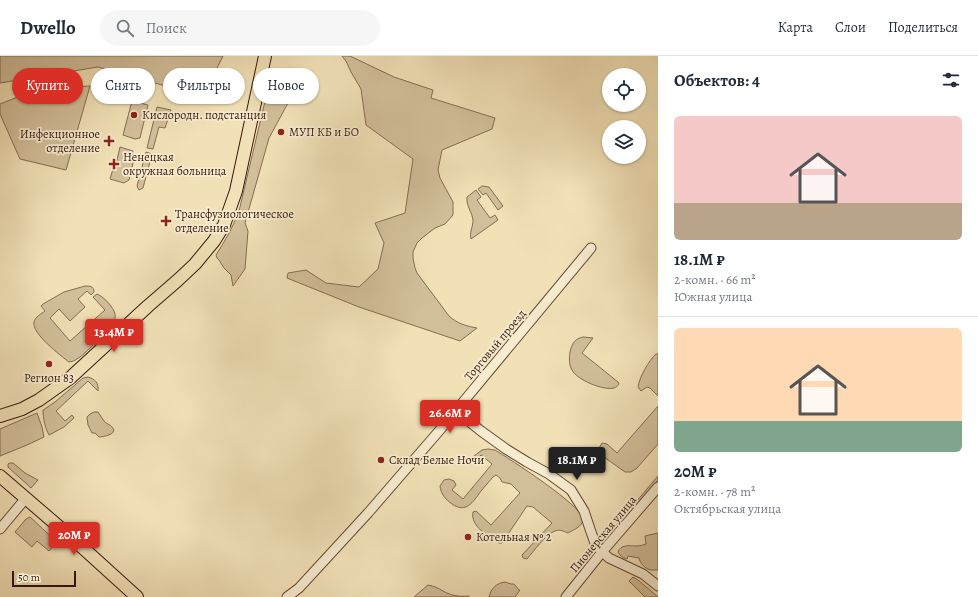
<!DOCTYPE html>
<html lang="ru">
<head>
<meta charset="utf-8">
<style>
  :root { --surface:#fff; --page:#f6f6f7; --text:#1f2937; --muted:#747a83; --line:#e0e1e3; --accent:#d93025 }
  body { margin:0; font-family:Alegreya,serif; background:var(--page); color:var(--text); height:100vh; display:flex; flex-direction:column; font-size:15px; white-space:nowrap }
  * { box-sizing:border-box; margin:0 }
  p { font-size:13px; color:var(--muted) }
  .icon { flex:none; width:22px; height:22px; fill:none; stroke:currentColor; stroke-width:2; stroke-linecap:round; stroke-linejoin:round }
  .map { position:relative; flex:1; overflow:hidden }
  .sheet { display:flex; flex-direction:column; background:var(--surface); width:320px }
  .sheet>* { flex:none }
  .guide { position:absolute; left:12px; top:12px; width:380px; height:36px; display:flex; gap:8px }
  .fabs { position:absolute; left:602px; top:12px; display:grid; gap:8px }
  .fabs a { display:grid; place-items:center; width:44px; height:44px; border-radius:50%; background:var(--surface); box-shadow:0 1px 3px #0004; font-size:20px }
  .scale { position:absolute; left:12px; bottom:10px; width:64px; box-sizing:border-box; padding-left:4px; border:2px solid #38180c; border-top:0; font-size:11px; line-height:14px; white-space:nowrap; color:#38180c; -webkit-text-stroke:3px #f7ecd0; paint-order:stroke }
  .price { position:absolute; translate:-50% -34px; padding:0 9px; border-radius:4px; background:var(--accent); color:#fff; font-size:13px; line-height:26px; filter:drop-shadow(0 1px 2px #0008) }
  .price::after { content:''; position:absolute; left:50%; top:24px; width:12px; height:9px; margin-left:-6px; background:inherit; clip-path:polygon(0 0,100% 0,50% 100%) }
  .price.active { background:#222; color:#fff }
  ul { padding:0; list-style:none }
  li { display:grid; align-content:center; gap:8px; height:212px; padding:0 16px }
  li+li { border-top:1px solid var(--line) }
  li span { display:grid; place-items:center; height:124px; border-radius:6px; color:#555 }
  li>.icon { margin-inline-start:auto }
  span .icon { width:72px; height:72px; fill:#fffc; stroke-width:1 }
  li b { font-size:17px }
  h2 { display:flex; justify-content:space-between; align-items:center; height:48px; padding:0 16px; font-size:17px }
  .chip { padding:0 14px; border-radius:18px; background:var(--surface); box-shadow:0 1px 3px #0004; font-size:14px; line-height:36px }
  .chip.active { background:var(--accent); color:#fff }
  header { display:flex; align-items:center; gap:24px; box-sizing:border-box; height:56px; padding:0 20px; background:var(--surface); border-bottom:1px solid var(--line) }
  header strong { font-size:19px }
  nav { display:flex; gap:22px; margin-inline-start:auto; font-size:14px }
  .search { width:280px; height:36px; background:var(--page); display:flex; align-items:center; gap:10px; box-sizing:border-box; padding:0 14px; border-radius:22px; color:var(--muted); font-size:15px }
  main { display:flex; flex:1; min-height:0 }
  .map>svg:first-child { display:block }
  .green { fill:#d2bf9a; stroke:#856c53 }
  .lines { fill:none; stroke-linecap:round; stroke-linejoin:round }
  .minor-casing { stroke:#664a37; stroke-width:11 }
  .major-casing { stroke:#38180c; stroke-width:14 }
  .minor { stroke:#f7ecd0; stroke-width:9 }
  .major { stroke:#f2e1b7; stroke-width:12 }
  .poi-dot { fill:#8f2418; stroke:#f7ecd0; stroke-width:1.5 }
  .labels { text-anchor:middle; stroke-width:3.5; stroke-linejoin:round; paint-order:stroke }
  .poi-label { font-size:12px; fill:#38180c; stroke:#f7ecd0; text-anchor:start }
  .street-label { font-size:12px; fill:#38180c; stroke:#f7ecd0 }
</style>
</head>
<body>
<header>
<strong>Dwello</strong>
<div class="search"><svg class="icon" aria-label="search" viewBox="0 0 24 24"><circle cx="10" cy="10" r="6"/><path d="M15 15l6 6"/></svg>Поиск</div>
<nav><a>Карта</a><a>Слои</a><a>Поделиться</a></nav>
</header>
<main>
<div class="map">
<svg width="658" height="541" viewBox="0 0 658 541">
  <rect width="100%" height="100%" fill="#f2e1b7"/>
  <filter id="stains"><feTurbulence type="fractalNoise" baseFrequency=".005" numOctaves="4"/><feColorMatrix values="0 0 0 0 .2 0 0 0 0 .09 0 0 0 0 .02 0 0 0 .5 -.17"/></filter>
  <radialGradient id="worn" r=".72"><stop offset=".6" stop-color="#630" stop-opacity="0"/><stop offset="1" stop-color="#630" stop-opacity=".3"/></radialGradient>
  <!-- green -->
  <g class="green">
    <polygon points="0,0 223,0 213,20 226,26 194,38 98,11 0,27"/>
    <path d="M342 0H350L394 21 433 34 431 42 495 62 492 73 442 94 438 114 440 122 453 146V159L445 168 435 172 422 182 417 187 413 196V202L415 212 417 217 449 260C458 268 466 270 477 272L460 285 359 251 287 222 288 217 306 214 326 227 359 231 378 213 384 187 375 167 405 157 413 103 366 69 361 33 351 16 346 5Z"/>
    <path d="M283 14 286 15 287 20 279 38 278 42 288 47 269 82 245 167 248 175 245 213 233 230 231 219 224 212 219 204 217 202 216 199C225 185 233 171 239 155L271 20 273 18Z"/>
    <polygon points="90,30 66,114 20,103 0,58 0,48 25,38 51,32"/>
    <polygon points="132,45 148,49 140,82 135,83 123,79"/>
    <polygon points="157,51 171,54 165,72 159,71 153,93 147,92"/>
    <polygon points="120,91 133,95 132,102 134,103 129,124 124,127 110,123 113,113 115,113"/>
    <polygon points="146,96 152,98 143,132 139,134 137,130"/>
    <polygon points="482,130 489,131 503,150 498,154 486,137 483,139 478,133"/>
    <path d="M476 134 481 141 477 144 490 162 495 159 498 164 471 183C469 177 473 171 473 164 472 156 466 150 467 141Z"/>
    <path d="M85 230C90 230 94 230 94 236L91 239 87 235 78 243 85 251 70 265 59 253 50 262 70 285 105 254 93 241 97 238C103 241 106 244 111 250 112 252 113 253 114 255 120 268 102 280 94 288 89 293 77 306 69 306 61 300 31 277 34 266 35 261 41 258 45 255L41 250 43 248 64 236Z"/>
    <path d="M583 281 593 282 582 297 618 326 619 328C617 330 617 331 614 332 604 335 577 324 572 314 569 309 569 302 570 296 572 287 575 283 583 281Z"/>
    <path d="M656 298H658V340L650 332 647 331 641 335 638 331C639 322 649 304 656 298Z"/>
    <path d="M88 321C95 323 99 327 98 335L88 325 56 355 65 365 72 359 74 362 64 371 49 379C45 372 43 362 43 354L55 346 83 322Z"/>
    <polygon points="658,350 658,388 637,412 631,416 625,416 604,401 599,392 602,387 607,388 617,397"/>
    <path d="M94 356H98C100 359 102 362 104 365 106 368 110 368 112 371 119 378 103 381 99 381L95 377H92L88 369 87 361 90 358Z"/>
    <polygon points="37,357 42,371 44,381 27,389 0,400 0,373"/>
    <path d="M488 393 495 394C508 402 585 451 583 464 582 471 573 474 568 477 563 475 560 473 555 475 546 478 533 496 527 503L523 502 522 499 552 467 533 451 527 450 502 487H499C489 481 470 470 473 456L476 455 491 469 520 437 511 428 502 426 500 422 496 419 493 421C489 426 485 430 481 435 473 446 466 458 452 448 445 443 441 438 440 430L444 424 449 423 454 425 456 429 452 434 463 443 492 408 481 399 474 407V400L482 394Z"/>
    <polygon points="10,407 13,407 25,417 38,424 31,432 8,411 8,408"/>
    <polygon points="658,420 658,424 610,481 608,479"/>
    <polygon points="30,461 57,486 49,495 37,485 32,491 15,476 26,463"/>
    <path d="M658 477V514C656 514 653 514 651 514 645 513 640 507 639 502L628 500 627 503C623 502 620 500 618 496 621 488 629 490 636 490 640 490 643 489 646 488L645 480Z"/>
    <polygon points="633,521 638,524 658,541 645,541 629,525"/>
    <path d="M505 526 511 528H514L519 534H520L515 541H489C491 532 497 527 505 526Z"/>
    <path d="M428 529C434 530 438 532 443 535 452 540 460 541 469 540V541H414Z"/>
  </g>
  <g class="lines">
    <!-- minor casing -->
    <g class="minor-casing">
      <g id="minor">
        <polyline points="456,355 481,375 506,393 527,406 549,418 571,434 584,455 590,473 596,490 609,502 643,518 658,530"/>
        <polyline points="0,473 26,442"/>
        <polyline points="287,541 299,532 368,457 439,375 591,192"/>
        <polyline points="566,541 602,496 658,431"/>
      </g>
    </g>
    <!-- major casing -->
    <g class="major-casing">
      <g id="major">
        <polyline points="0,360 22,353 39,344 70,322 148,250 178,224 195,208 214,185 224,169 236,135 265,0"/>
        <polyline points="0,420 72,482 137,541"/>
      </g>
    </g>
    <!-- minor -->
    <use href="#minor" class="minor"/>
    <!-- major -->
    <use href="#major" class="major"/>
  </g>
  <!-- markers -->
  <g class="poi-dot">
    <circle cx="134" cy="59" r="4"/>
    <circle cx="281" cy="76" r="4"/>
    <path d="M107 79h4v4h4v4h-4v4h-4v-4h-4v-4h4z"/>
    <path d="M112 102h4v4h4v4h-4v4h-4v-4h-4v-4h4z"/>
    <path d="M164 159h4v4h4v4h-4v4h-4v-4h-4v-4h4z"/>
    <circle cx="49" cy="308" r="4"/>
    <circle cx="381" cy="404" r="4"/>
    <circle cx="468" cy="481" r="4"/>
  </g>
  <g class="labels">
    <!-- poi labels -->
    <g class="poi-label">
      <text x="142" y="63">Кислородн. подстанция</text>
      <text x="289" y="80">МУП КБ и БО</text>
      <text x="100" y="82" text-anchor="end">Инфекционное<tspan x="100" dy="14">отделение</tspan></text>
      <text x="123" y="105">Ненецкая<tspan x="123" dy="14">окружная больница</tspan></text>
      <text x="175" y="162">Трансфузиологическое<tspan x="175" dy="14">отделение</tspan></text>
      <text x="49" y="326" text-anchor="middle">Регион 83</text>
      <text x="389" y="408">Склад Белые Ночи</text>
      <text x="476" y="485">Котельная № 2</text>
    </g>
    <!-- street labels -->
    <g class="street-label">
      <text transform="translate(495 289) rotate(-50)" y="4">Торговый проезд</text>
      <text transform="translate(603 478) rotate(-50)" y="4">Пионерская улица</text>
    </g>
  </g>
  <rect width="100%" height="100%" filter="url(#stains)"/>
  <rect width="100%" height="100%" fill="url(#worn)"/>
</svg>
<div class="fabs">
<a><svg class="icon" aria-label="locate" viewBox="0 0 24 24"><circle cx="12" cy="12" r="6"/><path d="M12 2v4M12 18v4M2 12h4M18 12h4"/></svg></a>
<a><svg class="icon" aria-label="layers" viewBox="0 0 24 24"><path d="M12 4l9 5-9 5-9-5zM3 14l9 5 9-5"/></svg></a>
</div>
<div class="scale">50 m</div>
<b class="price" style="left:114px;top:297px">13.4M ₽</b>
<b class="price" style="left:450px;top:378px">26.6M ₽</b>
<b class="price active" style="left:577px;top:425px">18.1M ₽</b>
<b class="price" style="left:74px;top:500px">20M ₽</b>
<div class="guide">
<a class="chip active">Купить</a>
<a class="chip">Снять</a>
<a class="chip">Фильтры</a>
<a class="chip">Новое</a>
</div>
</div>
<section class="sheet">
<h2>Объектов: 4<svg class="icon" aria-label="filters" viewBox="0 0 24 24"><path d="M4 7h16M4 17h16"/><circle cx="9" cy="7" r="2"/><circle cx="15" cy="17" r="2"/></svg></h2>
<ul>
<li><span style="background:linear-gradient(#f6c9c9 70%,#b9a48a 0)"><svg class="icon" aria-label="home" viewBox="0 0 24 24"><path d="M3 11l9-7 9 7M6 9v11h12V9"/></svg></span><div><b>18.1M ₽</b><p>2-комн. · 66 m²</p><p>Южная улица</p></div></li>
<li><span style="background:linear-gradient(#ffd9b3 75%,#7fa58c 0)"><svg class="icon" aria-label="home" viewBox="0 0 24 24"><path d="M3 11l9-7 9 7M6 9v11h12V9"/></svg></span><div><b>20M ₽</b><p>2-комн. · 78 m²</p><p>Октябрьская улица</p></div></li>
</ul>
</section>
</main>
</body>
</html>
